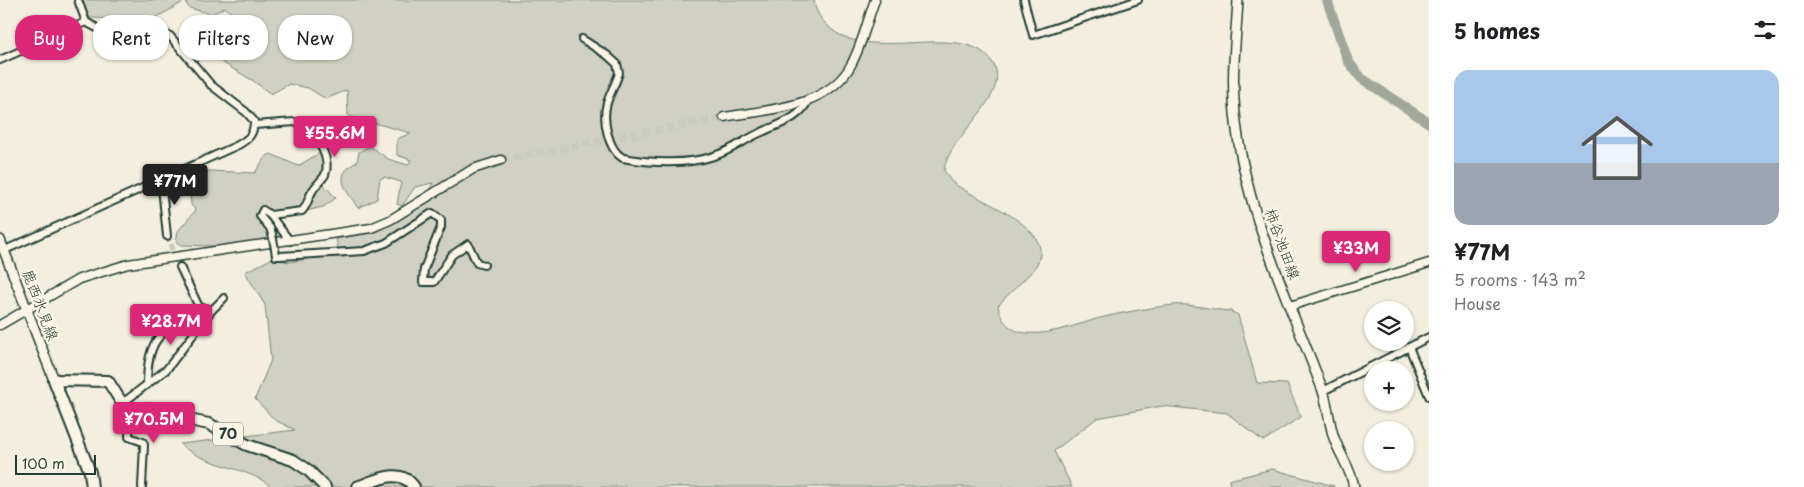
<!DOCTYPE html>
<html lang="en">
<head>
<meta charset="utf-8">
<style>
  :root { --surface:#fff; --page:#f2f2f2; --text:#202124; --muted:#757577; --line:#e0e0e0; --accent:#db2777 }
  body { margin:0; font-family:"Playpen Sans","Klee One",sans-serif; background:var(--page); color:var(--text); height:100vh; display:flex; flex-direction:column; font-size:19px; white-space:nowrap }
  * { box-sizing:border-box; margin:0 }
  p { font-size:16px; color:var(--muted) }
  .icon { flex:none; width:28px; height:28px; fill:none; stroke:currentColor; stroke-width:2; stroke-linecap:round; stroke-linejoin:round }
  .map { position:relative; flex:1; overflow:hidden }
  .sheet { display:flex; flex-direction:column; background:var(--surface); width:375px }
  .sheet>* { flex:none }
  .hud { position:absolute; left:15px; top:15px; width:475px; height:45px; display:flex; gap:10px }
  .buttons { position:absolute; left:1364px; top:301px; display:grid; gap:10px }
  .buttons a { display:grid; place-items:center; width:50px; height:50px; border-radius:50%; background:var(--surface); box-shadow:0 1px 4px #0004; font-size:25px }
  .scale { position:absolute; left:15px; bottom:12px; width:81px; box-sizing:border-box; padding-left:5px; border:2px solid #1f3d34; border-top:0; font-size:14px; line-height:18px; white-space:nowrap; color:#1f3d34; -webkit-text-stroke:4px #fcf5e5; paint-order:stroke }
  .price { position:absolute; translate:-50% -42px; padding:0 11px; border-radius:5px; background:var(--accent); color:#fff; font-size:16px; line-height:32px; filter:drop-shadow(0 1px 2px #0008) }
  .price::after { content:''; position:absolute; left:50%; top:30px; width:15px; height:11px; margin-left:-8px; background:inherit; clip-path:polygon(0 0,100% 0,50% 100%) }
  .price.selected { background:#222; color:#fff }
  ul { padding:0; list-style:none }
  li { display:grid; align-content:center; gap:10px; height:265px; padding:0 25px }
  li+li { border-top:1px solid var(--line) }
  li span { display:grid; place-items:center; height:155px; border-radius:15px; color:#555 }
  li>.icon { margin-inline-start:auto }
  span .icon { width:90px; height:90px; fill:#fffc; stroke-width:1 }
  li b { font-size:21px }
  h2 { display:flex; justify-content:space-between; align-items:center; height:60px; padding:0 25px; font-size:21px }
  .pill { padding:0 18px; border-radius:20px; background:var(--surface); box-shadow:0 1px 4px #0004; font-size:18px; line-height:45px }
  .pill.selected { background:var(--accent); color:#fff }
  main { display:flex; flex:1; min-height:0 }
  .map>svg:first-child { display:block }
  .green { fill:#d0d1c2; stroke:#78877b }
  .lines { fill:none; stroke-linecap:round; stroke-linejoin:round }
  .river { stroke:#a0a89b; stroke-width:10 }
  .minor-tunnel { stroke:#c9cbbc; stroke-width:6; stroke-dasharray:6 3; stroke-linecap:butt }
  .tertiary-tunnel { stroke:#c9cbbc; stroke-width:8; stroke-dasharray:8 4; stroke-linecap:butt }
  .minor-casing { stroke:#1f3d34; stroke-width:10 }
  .tertiary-casing { stroke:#1f3d34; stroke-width:11 }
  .secondary-casing { stroke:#1f3d34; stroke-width:12 }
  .primary-casing { stroke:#1f3d34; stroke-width:14 }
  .minor { stroke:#fcf5e5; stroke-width:6 }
  .tertiary { stroke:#fcf5e5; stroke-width:8 }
  .secondary { stroke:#fcf5e5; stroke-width:9 }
  .primary { stroke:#fcf5e5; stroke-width:10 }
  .minor-bridge-casing { stroke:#1f3d34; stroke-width:10; stroke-linecap:butt }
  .minor-bridge { stroke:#fcf5e5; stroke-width:6 }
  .labels { text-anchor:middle; stroke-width:5; stroke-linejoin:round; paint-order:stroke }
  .shield { fill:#fcf5e5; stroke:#617469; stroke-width:1 }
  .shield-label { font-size:14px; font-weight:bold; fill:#1f3d34 }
  .street-label { font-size:15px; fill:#1f3d34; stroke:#fcf5e5 }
</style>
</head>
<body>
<main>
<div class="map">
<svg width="1429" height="487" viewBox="0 0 1429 487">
  <rect width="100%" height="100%" fill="#f3eede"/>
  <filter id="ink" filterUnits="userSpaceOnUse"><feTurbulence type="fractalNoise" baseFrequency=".02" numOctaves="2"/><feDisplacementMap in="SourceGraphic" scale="10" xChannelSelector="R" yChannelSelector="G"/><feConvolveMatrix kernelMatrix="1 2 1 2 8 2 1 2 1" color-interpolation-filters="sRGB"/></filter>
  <g filter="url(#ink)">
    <!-- green -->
    <g class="green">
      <path d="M81 0H814C815 11 820 18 828 26 867 67 968 16 994 65 1010 98 949 135 944 170 946 173 948 177 950 180 970 200 1067 227 1033 270 1023 282 1008 293 998 306 1007 354 1070 326 1100 318 1124 312 1149 308 1173 305 1190 303 1212 310 1230 311L1238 315 1257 383 1287 384 1301 417 1263 441 1227 413 1162 406 1097 418 1054 451 1072 487H272C245 465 205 467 180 444L295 430 275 420 255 399 271 360 265 305 245 272 271 259 290 262 311 258 340 257 336 239 376 232 422 205 433 183 415 187 402 206 397 204 401 182 384 177 380 179 377 199 358 208C347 191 331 175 357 162L359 152 370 146 388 159 408 165 411 160 397 155V139L411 133 348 116 347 90 326 99 308 88 289 84 271 94 252 80 211 56 217 40 228 34 235 17 225 7 212 14 189 8 185 1 152 20 91 18 85 13Z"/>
      <path d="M321 152 325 165 324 185 336 198 323 207 280 217V210L274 213 261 208 255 214 267 228 270 240 215 246 181 245 176 242 178 231 196 210 191 205C192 193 182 187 183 175L209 171 255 173 265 157 271 154 298 166Z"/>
      <polygon points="1272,469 1334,486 1334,487 1230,487 1229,480"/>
    </g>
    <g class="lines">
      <!-- river -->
      <polyline class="river" points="1327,0 1348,61 1361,78 1429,123"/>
      <!-- minor-tunnel -->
      <polyline class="minor-tunnel" points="167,236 180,267"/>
      <!-- tertiary-tunnel -->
      <polyline class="tertiary-tunnel" points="501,160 724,117"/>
      <!-- minor casing -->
      <g class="minor-casing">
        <g id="minor">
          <polyline points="1024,0 1033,35 1138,0"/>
          <path d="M582 39 607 55 617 64 619 73C616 83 610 93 607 103 602 119 608 150 623 158 650 163 687 165 714 156 731 151 745 139 762 132 779 124 799 119 808 101"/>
          <polyline points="0,60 86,22"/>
          <path d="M254 125 295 122 306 125C316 138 332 157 325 175 322 180 316 185 313 190 308 197 308 205 302 211L270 215"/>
          <polyline points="161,178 167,236"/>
          <polyline points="272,234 270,228 260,216 263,210 270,215 290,241"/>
          <polyline points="275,249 276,256 280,256 364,251 386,243 432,213 441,220 441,227 424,269 423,282 434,282 452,255 468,244 477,263 484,265"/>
          <path d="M5 250 238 145C249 139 254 134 254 121L246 112 211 85 170 36 160 34 147 38H130L106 33 86 22 78 0"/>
          <polyline points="180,267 199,307"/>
          <polyline points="1409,347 1429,396"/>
          <path d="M147 385C147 336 161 333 199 307L212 310"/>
          <polyline points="1323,391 1429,337"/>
          <polyline points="124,402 167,369 212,310 224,298"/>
          <polyline points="130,409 129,437 143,442 144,445 142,487"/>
        </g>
      </g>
      <!-- tertiary casing -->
      <g class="tertiary-casing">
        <g id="tertiary">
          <path d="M724 117C766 110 828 108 851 65 862 45 867 21 875 0"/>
          <polyline points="1290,306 1429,263"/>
          <polyline points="0,325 79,279 128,264 371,228 390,220 473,169 501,160"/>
        </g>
      </g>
      <!-- secondary casing -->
      <g class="secondary-casing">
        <g id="secondary">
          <path d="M1238 0C1236 38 1231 76 1235 113 1244 211 1289 300 1323 391 1328 406 1329 423 1334 438 1340 455 1351 469 1354 487"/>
          <polyline points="0,240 54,380"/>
        </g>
      </g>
      <!-- primary casing -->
      <g class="primary-casing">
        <g id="primary">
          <polyline points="92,487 90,472 54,380 108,381 120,400 130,409 163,410 184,419 209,424 247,445 293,460 308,470 325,487"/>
          <path d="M357 487C375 481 400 466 414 487"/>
        </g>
      </g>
      <!-- minor -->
      <use href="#minor" class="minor"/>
      <!-- tertiary -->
      <use href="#tertiary" class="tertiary"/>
      <!-- secondary -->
      <use href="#secondary" class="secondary"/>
      <!-- primary -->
      <use href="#primary" class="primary"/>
      <!-- minor-bridge casing -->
      <g class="minor-bridge-casing">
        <polyline id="minor-bridge" points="272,234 275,249"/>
      </g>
      <!-- minor-bridge -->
      <use href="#minor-bridge" class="minor-bridge"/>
    </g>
  </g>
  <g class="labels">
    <!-- shield labels -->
    <rect class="shield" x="213" y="422.5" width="30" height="23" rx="4"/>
    <g class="shield-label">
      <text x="228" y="439">70</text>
    </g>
    <!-- street labels -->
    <g class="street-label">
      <text transform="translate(1282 244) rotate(70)" y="5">柿谷池田線</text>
      <text transform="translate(40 305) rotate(69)" y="5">鹿西氷見線</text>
    </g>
  </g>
</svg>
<div class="buttons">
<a><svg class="icon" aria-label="layers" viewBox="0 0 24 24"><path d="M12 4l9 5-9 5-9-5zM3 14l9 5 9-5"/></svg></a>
<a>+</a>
<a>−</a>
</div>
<div class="scale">100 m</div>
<b class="price" style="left:335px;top:158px">¥55.6M</b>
<b class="price selected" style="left:175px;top:206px">¥77M</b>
<b class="price" style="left:1356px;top:273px">¥33M</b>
<b class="price" style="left:171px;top:346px">¥28.7M</b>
<b class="price" style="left:154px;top:444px">¥70.5M</b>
<div class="hud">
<a class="pill selected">Buy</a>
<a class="pill">Rent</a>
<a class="pill">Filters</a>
<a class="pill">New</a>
</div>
</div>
<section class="sheet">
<h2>5 homes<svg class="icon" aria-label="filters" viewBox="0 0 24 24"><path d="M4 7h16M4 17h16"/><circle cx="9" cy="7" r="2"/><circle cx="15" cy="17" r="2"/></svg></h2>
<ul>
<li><span style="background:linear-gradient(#a9c7e8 60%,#9aa5b1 0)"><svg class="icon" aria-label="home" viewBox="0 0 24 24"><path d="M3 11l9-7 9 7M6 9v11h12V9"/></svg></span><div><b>¥77M</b><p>5 rooms · 143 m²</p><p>House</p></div></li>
</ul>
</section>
</main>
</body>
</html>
